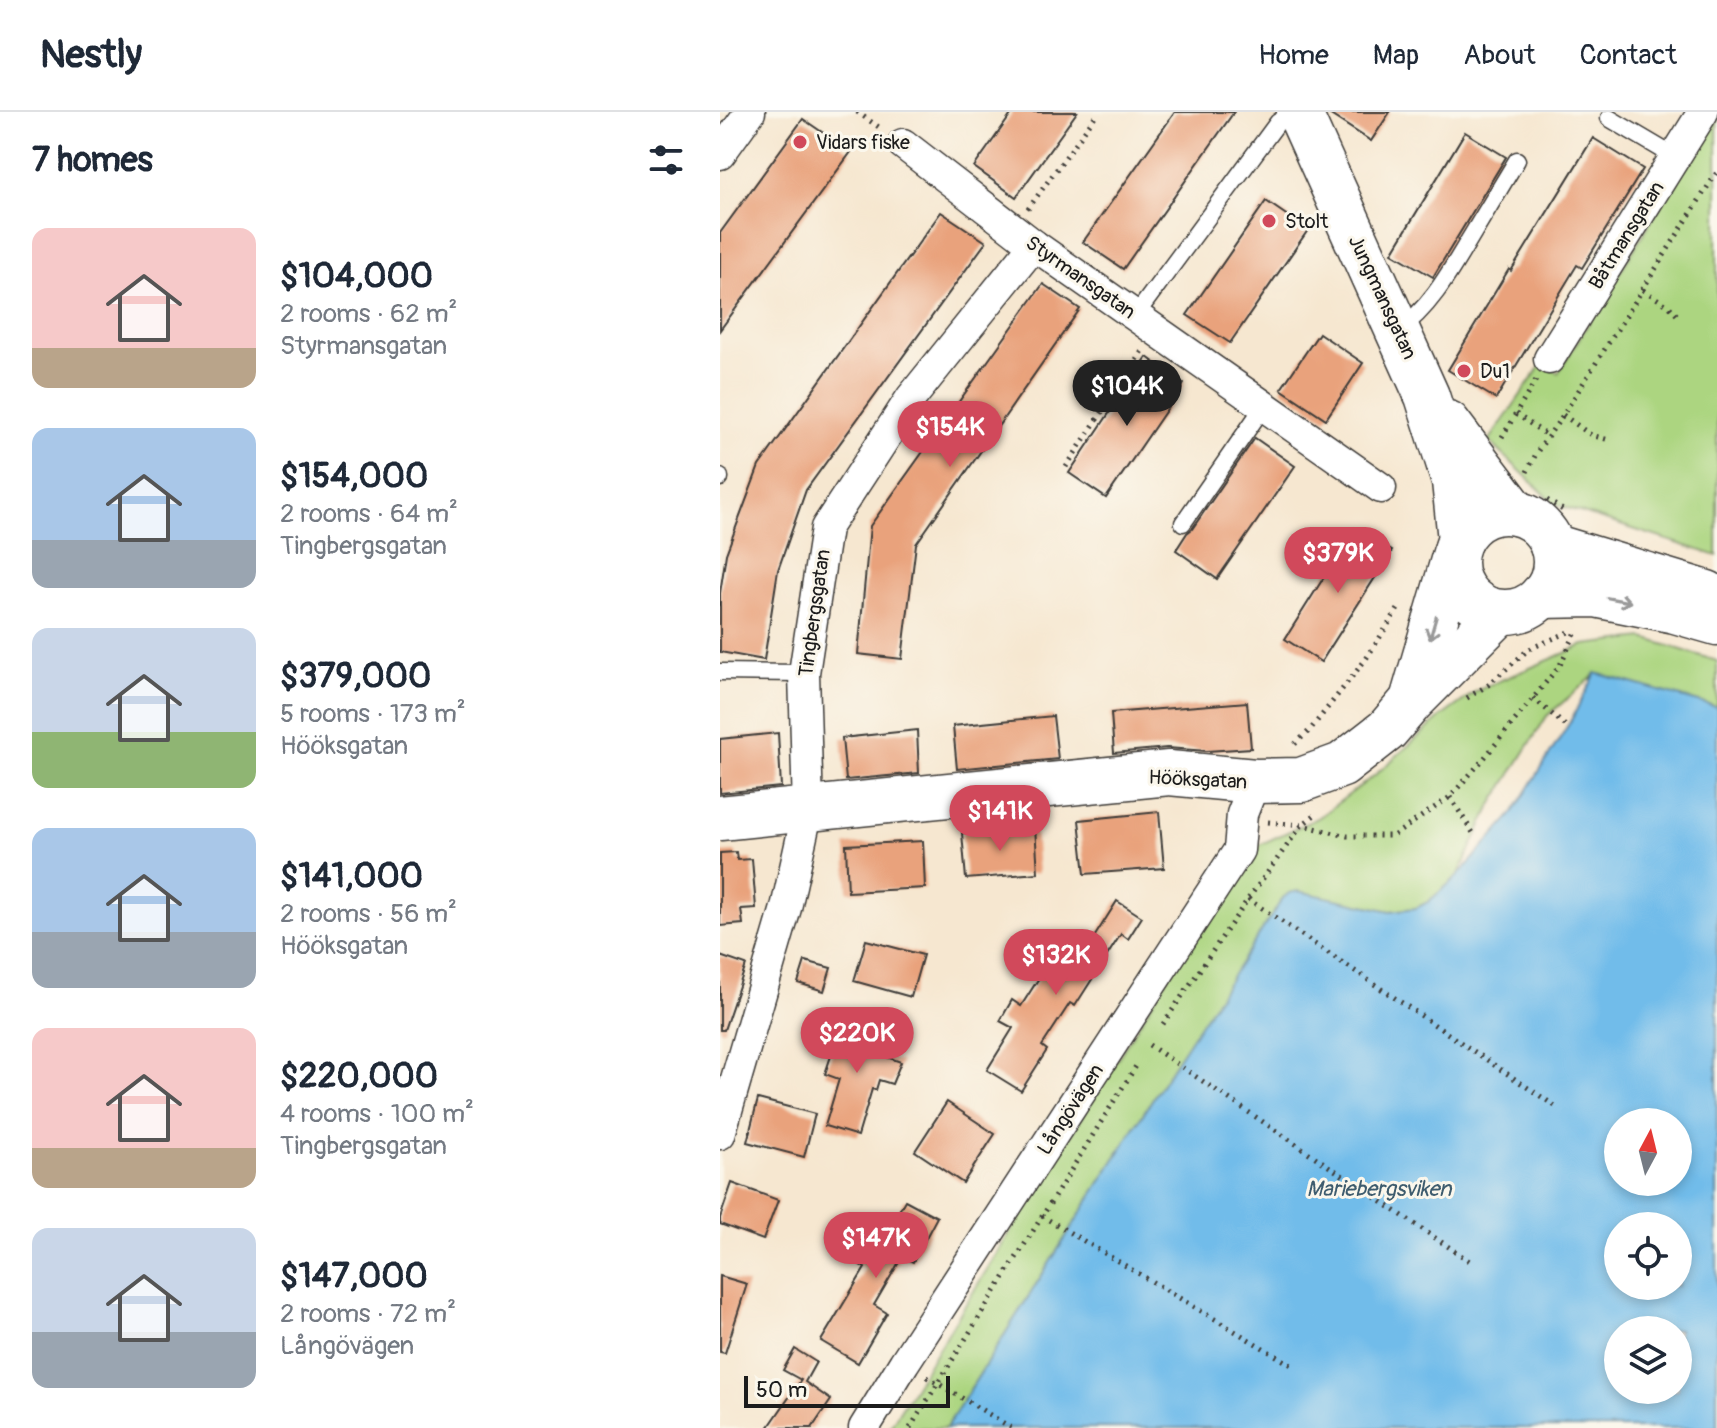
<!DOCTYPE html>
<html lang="en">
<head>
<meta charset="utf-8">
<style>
  :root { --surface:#fff; --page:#f6f6f7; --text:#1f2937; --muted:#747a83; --line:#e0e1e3; --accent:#d1495b }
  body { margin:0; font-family:Pangolin,sans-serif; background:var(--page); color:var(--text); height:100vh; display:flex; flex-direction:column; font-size:30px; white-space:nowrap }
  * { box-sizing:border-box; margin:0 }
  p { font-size:26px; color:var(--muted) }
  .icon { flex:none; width:44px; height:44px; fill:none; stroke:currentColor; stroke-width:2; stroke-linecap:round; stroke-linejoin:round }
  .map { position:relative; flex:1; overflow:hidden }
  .panel { display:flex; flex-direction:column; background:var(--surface); width:720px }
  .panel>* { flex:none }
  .needle { width:52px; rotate:7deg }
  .fabs { position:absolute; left:884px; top:996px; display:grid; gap:16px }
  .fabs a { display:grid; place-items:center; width:88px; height:88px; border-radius:50%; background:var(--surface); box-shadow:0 4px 12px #0003; font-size:40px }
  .scale { position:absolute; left:24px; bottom:20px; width:206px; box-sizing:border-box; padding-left:8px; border:4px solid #1c1c1c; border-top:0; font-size:22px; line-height:28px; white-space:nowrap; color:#1c1c1c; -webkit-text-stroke:6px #fbf7ec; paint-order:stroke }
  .price { position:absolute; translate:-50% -68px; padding:0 18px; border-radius:28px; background:var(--accent); color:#fff; font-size:26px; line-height:52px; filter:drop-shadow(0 2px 4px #0008) }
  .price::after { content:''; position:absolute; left:50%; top:48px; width:24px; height:18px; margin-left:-12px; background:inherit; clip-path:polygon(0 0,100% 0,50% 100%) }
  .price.active { background:#222; color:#fff }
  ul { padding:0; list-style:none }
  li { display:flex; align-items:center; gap:24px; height:200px; padding:0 32px }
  li span { display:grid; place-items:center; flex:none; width:224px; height:160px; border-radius:16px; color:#555 }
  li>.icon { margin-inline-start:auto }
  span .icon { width:96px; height:96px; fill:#fffc; stroke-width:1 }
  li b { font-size:34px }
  h2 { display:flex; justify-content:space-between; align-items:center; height:96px; padding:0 32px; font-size:34px }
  header { display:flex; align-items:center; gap:48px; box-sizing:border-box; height:112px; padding:0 40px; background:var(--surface); border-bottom:2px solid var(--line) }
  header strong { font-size:38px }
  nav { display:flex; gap:44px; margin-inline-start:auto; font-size:28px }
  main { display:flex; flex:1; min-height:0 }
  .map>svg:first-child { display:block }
  .green { fill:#acd580; stroke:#64784e; stroke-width:2 }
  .water { fill:#71bcea; stroke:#466c83; stroke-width:2; fill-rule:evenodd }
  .building { fill:#e9a27c }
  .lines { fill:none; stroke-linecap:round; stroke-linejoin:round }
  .lane-casing { stroke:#3d3a37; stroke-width:19 }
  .street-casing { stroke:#3d3a37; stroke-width:33 }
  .secondary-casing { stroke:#3d3a37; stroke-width:47 }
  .path { stroke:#3d3a37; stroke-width:5; stroke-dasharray:2 6; stroke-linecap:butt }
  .lane { stroke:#fff; stroke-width:16 }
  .street { stroke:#fff; stroke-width:30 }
  .secondary { stroke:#fff; stroke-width:44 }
  .oneway { stroke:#999 }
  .poi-dot { fill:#d1495b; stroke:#fbf7ec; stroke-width:3 }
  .labels { text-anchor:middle; stroke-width:6; stroke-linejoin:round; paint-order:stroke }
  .poi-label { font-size:20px; fill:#1c1c1c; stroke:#fbf7ec; text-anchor:start }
  .street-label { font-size:20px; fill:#1c1c1c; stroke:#fbf7ec }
  .water-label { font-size:22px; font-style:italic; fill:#3e5c6e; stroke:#fbf7ec }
</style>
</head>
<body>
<header>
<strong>Nestly</strong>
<nav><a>Home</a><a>Map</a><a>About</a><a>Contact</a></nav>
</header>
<main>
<section class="panel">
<h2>7 homes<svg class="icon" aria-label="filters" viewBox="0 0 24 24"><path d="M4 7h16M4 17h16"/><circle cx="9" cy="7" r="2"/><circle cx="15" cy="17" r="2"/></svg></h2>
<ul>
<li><span style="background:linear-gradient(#f6c9c9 75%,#b9a48a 0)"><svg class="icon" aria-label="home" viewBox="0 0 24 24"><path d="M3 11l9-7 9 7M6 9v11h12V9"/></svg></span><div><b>$104,000</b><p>2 rooms · 62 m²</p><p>Styrmansgatan</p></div></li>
<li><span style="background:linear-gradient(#a9c7e8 70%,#9aa5b1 0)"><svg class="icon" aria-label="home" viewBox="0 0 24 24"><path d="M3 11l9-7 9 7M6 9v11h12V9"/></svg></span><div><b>$154,000</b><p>2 rooms · 64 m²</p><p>Tingbergsgatan</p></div></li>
<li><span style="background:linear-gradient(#c9d6e8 65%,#8fb573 0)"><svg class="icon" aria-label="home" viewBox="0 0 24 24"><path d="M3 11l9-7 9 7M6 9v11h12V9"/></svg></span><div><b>$379,000</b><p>5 rooms · 173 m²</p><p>Hööksgatan</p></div></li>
<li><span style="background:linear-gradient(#a9c7e8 65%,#9aa5b1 0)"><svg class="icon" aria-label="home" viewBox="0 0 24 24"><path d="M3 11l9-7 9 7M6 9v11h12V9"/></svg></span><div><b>$141,000</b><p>2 rooms · 56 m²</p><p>Hööksgatan</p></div></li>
<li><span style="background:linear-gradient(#f6c9c9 75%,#b9a48a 0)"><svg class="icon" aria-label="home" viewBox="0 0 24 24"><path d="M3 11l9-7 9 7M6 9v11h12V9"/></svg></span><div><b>$220,000</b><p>4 rooms · 100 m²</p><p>Tingbergsgatan</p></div></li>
<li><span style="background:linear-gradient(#c9d6e8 65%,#9aa5b1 0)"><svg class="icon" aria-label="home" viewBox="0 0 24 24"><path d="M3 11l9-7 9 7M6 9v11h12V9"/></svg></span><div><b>$147,000</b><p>2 rooms · 72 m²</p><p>Långövägen</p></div></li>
</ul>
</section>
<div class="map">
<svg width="997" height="1316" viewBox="0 0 997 1316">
  <rect width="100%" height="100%" fill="#fbf7ec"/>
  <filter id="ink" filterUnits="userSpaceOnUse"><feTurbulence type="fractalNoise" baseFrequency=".0125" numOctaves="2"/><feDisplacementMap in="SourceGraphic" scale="16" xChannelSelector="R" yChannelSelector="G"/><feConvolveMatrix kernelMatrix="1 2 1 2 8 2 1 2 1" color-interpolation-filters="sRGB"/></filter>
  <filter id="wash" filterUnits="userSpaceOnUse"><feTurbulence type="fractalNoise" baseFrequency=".006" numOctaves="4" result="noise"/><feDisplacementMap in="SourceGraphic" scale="32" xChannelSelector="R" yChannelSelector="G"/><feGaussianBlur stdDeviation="1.8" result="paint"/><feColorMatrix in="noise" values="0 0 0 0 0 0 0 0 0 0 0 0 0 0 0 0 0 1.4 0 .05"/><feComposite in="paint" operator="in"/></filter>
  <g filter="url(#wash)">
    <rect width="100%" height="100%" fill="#f6e7d0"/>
    <!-- green -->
    <g class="green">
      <polygon points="997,2 997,444 835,392 769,329 822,252 838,261"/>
      <polygon points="924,526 997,549 997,595 876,562 827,604 770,696 738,764 708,790 696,796 671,799 578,779 455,951 226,1316 169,1316 526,739 598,706 655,663 721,605 758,578 864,533"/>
    </g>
    <!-- water -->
    <path class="water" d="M876 561 997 595V1316H226L455 951 563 786 569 781 578 779 671 799 696 796 708 790 738 764 792 703 850 610ZM898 1010H958V1070H898ZM898 1114H958V1174H898ZM898 1218H958V1278H898Z"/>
    <g id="blocks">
      <!-- building -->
      <g class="building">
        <polygon points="293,0 357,0 296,85 254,55"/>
        <polygon points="455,0 514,0 403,157 363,130"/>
        <polygon points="606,0 670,0 651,29"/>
        <polygon points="83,7 131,40 0,218 0,121"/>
        <polygon points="745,20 786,45 713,165 672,141"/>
        <polygon points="873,26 923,57 862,156 857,153 776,287 728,258 789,157 791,159"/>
        <polygon points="546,89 588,118 510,231 467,203"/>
        <polygon points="221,100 266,130 86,378 58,458 44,548 0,540 0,481 6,442 39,354"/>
        <polygon points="323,172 360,197 196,432 182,547 138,542 150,414"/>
        <polygon points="599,221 643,251 606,307 561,277"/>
        <polygon points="427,245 464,272 386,386 349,361"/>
        <polygon points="535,326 575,354 497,467 456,438 467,421 472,417"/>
        <polygon points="635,416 672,439 601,550 565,527"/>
        <polygon points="527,590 531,636 487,639 447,636 394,641 391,601"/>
        <polygon points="333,604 338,647 237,657 233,614"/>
        <polygon points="197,618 199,661 126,668 122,626"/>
        <polygon points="58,621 61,675 0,681 0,627"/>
        <polygon points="439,700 444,756 365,762 359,708"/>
        <polygon points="315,715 318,761 246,767 242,721"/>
        <polygon points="203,729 205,776 128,780 126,733"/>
        <polygon points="16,740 17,748 32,747 36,796 21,797 23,812 0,814 0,741"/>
        <polygon points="397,789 422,805 408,827 401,822 355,894 350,891 322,934 327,938 301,979 267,958 293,916 280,909 292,888 301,894 347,822 368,835"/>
        <polygon points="146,828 203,843 191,885 134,869"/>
        <polygon points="0,844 26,853 4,918 0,918"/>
        <polygon points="85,849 111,856 104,879 78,871"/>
        <polygon points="122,911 172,927 167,945 181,950 172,972 159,968 156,978 152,977 138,1024 105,1014 119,967 105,962"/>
        <polygon points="38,987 95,1002 84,1045 27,1030"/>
        <polygon points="227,990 275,1022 243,1071 195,1039"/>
        <polygon points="12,1071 58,1088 43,1128 0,1112 0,1106"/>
        <polygon points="185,1088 217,1105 193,1150 182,1145 154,1193 167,1201 138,1251 101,1229 145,1156 125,1144 139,1120 160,1133"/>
        <polygon points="0,1164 27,1172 5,1241 0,1240"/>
        <polygon points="75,1237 96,1250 85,1270 111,1288 92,1316 48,1316 81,1268 63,1258"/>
      </g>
    </g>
  </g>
  <g filter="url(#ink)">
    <use href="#blocks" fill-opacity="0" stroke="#3d3a37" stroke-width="2"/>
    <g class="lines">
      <!-- lane casing -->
      <g class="lane-casing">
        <g id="lane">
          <polyline points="889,6 955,45"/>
          <polyline points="415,204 558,10 576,0"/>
          <path d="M679 217C711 196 732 156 752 123 767 98 782 73 797 48"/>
          <polyline points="0,366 0,365"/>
          <polyline points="463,411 544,294"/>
          <polyline points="0,560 84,561"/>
        </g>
      </g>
      <!-- street casing -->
      <g class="street-casing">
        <g id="street">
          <polyline points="183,32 314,133 661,376"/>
          <polyline points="0,42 30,0"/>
          <polyline points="829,247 983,0"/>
          <polyline points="0,1022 66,796 88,697 84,561 106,416 191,286 314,133"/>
          <polyline points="144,1316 184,1251 519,738 522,702 535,669"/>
        </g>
      </g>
      <!-- secondary casing -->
      <g class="secondary-casing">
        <g id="secondary">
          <polyline points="579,0 707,284 734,369 740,428"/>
          <polyline points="728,311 796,401"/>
          <circle cx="785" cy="450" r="50"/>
          <polyline points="832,434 987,481"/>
          <polyline points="821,484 875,483 955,499 997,511"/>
          <polyline points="693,585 735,441"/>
          <polyline points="0,706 449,661 535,669 581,668 622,653 667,618 691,590 780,501"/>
        </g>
      </g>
      <!-- path -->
      <g class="path">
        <polyline points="137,0 163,18"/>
        <polyline points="308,97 378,0"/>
        <polyline points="923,178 949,194 957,203"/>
        <polyline points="796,302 828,324"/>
        <polyline points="843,303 871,323 889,328"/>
        <polyline points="782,325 816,268"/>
        <polyline points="346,355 422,239"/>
        <polyline points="807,360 817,340 843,303 997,60"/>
        <polyline points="827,388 846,400"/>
        <polyline points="747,586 768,573 809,537 849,520"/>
        <polyline points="813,586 848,616"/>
        <polyline points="575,632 590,618 646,547 680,494"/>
        <polyline points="730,685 755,724"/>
        <polyline points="548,710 582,713 627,724 673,724 730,685 761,650 840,553 857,518"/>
        <polyline points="528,787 835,994"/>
        <polyline points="443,912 528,787 582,713 597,701"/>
        <polyline points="429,933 754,1152"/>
        <polyline points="322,1104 575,1255"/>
        <polyline points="207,1265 292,1316"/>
        <polyline points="190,1316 416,954"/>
      </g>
      <!-- lane -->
      <use href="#lane" class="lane"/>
      <!-- street -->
      <use href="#street" class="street"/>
      <!-- secondary -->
      <use href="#secondary" class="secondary"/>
    </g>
    <!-- one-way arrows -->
    <defs><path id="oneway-shaft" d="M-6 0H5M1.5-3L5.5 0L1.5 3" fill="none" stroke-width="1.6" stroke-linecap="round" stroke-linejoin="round" transform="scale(2)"/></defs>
    <g class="oneway">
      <use href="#oneway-shaft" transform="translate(899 488) rotate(11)"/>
      <use href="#oneway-shaft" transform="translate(713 516) rotate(106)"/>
    </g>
  </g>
  <!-- markers -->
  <g class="poi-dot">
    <circle cx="80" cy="30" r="8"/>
    <circle cx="549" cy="109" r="8"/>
    <circle cx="744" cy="259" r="8"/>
  </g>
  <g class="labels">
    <!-- poi labels -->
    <g class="poi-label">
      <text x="96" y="37">Vidars fiske</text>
      <text x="565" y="116">Stolt</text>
      <text x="760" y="266">Du1</text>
    </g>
    <!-- street labels -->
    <g class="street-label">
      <text transform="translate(906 123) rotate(-58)" y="7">Båtmansgatan</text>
      <text transform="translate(361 165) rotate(35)" y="7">Styrmansgatan</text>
      <text transform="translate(663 185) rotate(65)" y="7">Jungmansgatan</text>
      <text transform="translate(94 501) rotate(-82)" y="7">Tingbergsgatan</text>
      <text transform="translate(478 667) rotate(3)" y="7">Hööksgatan</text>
      <text transform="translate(350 997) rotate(-57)" y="7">Långövägen</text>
    </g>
    <!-- water labels -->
    <g class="water-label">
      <text x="659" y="1084">Mariebergsviken</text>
    </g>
  </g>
</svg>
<div class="fabs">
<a><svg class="needle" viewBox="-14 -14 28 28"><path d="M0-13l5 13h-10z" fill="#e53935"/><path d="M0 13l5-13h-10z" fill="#747a83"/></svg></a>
<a><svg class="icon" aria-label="locate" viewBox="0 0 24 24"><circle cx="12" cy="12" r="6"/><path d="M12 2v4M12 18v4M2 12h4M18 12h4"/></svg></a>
<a><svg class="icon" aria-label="layers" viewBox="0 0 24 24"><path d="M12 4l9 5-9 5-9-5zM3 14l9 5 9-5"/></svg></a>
</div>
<div class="scale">50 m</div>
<b class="price active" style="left:407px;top:316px">$104K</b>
<b class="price" style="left:230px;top:357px">$154K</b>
<b class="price" style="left:618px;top:483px">$379K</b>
<b class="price" style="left:280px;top:741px">$141K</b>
<b class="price" style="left:336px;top:885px">$132K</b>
<b class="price" style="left:137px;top:963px">$220K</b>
<b class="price" style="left:156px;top:1168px">$147K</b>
</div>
</main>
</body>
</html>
